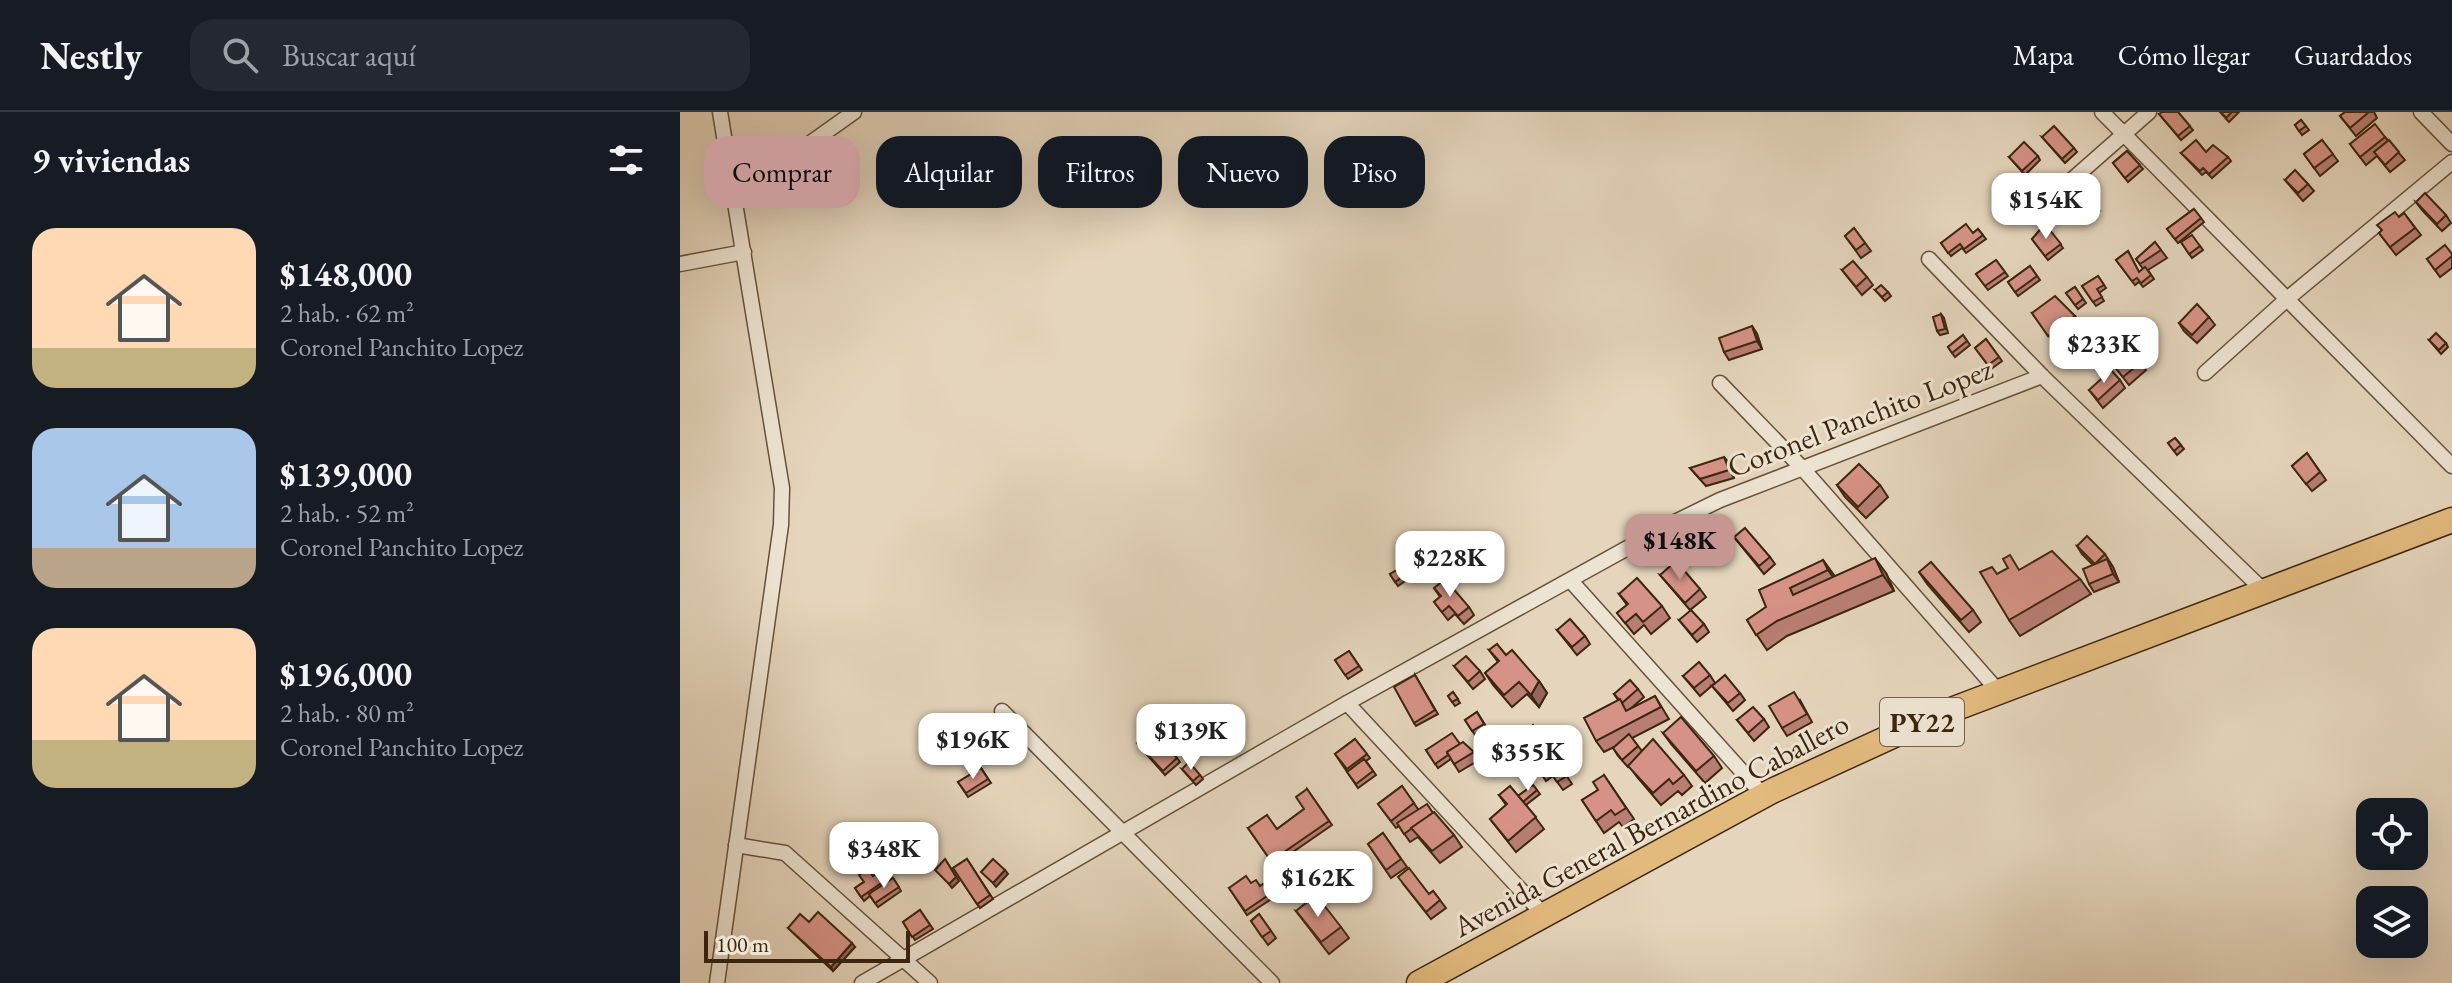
<!DOCTYPE html>
<html lang="es">
<head>
<meta charset="utf-8">
<style>
  :root { --surface:#171b24; --page:#242831; --text:#f1f3f6; --muted:#9ea1a6; --line:#363941; --accent:#c59692 }
  body { margin:0; font-family:"EB Garamond",serif; background:var(--page); color:var(--text); height:100vh; display:flex; flex-direction:column; font-size:30px; white-space:nowrap }
  * { box-sizing:border-box; margin:0 }
  p { font-size:26px; color:var(--muted) }
  .icon { flex:none; width:44px; height:44px; fill:none; stroke:currentColor; stroke-width:2; stroke-linecap:round; stroke-linejoin:round }
  .map { position:relative; flex:1; overflow:hidden }
  .details { display:flex; flex-direction:column; background:var(--surface); width:680px }
  .details>* { flex:none }
  .top-card { position:absolute; left:24px; top:24px; width:760px; height:72px; display:flex; gap:16px }
  .fabs { position:absolute; left:1676px; top:686px; display:grid; gap:16px }
  .fabs a { display:grid; place-items:center; width:72px; height:72px; border-radius:16px; background:var(--surface); box-shadow:0 8px 32px #0002; font-size:40px }
  .scale { position:absolute; left:24px; bottom:20px; width:206px; box-sizing:border-box; padding-left:8px; border:4px solid #3d260f; border-top:0; font-size:22px; line-height:28px; white-space:nowrap; color:#3d260f; -webkit-text-stroke:6px #eee4d3; paint-order:stroke }
  .price { position:absolute; translate:-50% -68px; padding:0 18px; border-radius:16px; background:#fff; color:#222; font-size:26px; line-height:52px; filter:drop-shadow(0 2px 4px #0008) }
  .price::after { content:''; position:absolute; left:50%; top:48px; width:24px; height:18px; margin-left:-12px; background:inherit; clip-path:polygon(0 0,100% 0,50% 100%) }
  .price.on { background:var(--accent); color:#111 }
  ul { padding:0; list-style:none }
  li { display:flex; align-items:center; gap:24px; height:200px; padding:0 32px }
  li span { display:grid; place-items:center; flex:none; width:224px; height:160px; border-radius:24px; color:#555 }
  li>.icon { margin-inline-start:auto }
  span .icon { width:96px; height:96px; fill:#fffc; stroke-width:1 }
  li b { font-size:34px }
  h2 { display:flex; justify-content:space-between; align-items:center; height:96px; padding:0 32px; font-size:34px }
  .pill { padding:0 28px; border-radius:24px; background:var(--surface); box-shadow:0 8px 32px #0002; font-size:28px; line-height:72px }
  .pill.on { background:var(--accent); color:#111 }
  header { display:flex; align-items:center; gap:48px; box-sizing:border-box; height:112px; padding:0 40px; background:var(--surface); border-bottom:2px solid var(--line) }
  header strong { font-size:38px }
  nav { display:flex; gap:44px; margin-inline-start:auto; font-size:28px }
  .search { width:560px; height:72px; background:var(--page); display:flex; align-items:center; gap:20px; box-sizing:border-box; padding:0 28px; border-radius:24px; color:var(--muted); font-size:30px }
  main { display:flex; flex:1; min-height:0 }
  .map>svg:first-child { display:block }
  .lines { fill:none; stroke-linecap:round; stroke-linejoin:round }
  .street-casing { stroke:#67523a; stroke-width:17 }
  .highway-casing { stroke:#3d260f; stroke-width:27 }
  .street { stroke:#eee4d3; stroke-width:14 }
  .highway { stroke:#e2ba7e; stroke-width:24 }
  .wall { fill:#b87e73; stroke:#3d260f; stroke-width:2 }
  .shaded-wall { fill:#96665e; stroke:#3d260f; stroke-width:2 }
  .building { fill:#d69286; stroke:#3d260f; stroke-width:2 }
  .labels { text-anchor:middle; stroke-width:6; stroke-linejoin:round; paint-order:stroke }
  .shield { fill:#eee4d3; stroke:#725f4a; stroke-width:2 }
  .shield-label { font-size:28px; font-weight:bold; fill:#3d260f }
  .street-label { font-size:30px; fill:#3d260f; stroke:#eee4d3 }
</style>
</head>
<body>
<header>
<strong>Nestly</strong>
<div class="search"><svg class="icon" aria-label="search" viewBox="0 0 24 24"><circle cx="10" cy="10" r="6"/><path d="M15 15l6 6"/></svg>Buscar aquí</div>
<nav><a>Mapa</a><a>Cómo llegar</a><a>Guardados</a></nav>
</header>
<main>
<section class="details">
<h2>9 viviendas<svg class="icon" aria-label="filters" viewBox="0 0 24 24"><path d="M4 7h16M4 17h16"/><circle cx="9" cy="7" r="2"/><circle cx="15" cy="17" r="2"/></svg></h2>
<ul>
<li><span style="background:linear-gradient(#ffd9b3 75%,#c2b280 0)"><svg class="icon" aria-label="home" viewBox="0 0 24 24"><path d="M3 11l9-7 9 7M6 9v11h12V9"/></svg></span><div><b>$148,000</b><p>2 hab. · 62 m²</p><p>Coronel Panchito Lopez</p></div></li>
<li><span style="background:linear-gradient(#a9c7e8 75%,#b9a48a 0)"><svg class="icon" aria-label="home" viewBox="0 0 24 24"><path d="M3 11l9-7 9 7M6 9v11h12V9"/></svg></span><div><b>$139,000</b><p>2 hab. · 52 m²</p><p>Coronel Panchito Lopez</p></div></li>
<li><span style="background:linear-gradient(#ffd9b3 70%,#c2b280 0)"><svg class="icon" aria-label="home" viewBox="0 0 24 24"><path d="M3 11l9-7 9 7M6 9v11h12V9"/></svg></span><div><b>$196,000</b><p>2 hab. · 80 m²</p><p>Coronel Panchito Lopez</p></div></li>
</ul>
</section>
<div class="map">
<svg width="1772" height="871" viewBox="0 0 1772 871">
  <rect width="100%" height="100%" fill="#e5d5bc"/>
  <filter id="stains"><feTurbulence type="fractalNoise" baseFrequency=".0025" numOctaves="4"/><feColorMatrix values="0 0 0 0 .2 0 0 0 0 .09 0 0 0 0 .02 0 0 0 .5 -.17"/></filter>
  <radialGradient id="worn" r=".72"><stop offset=".6" stop-color="#630" stop-opacity="0"/><stop offset="1" stop-color="#630" stop-opacity=".3"/></radialGradient>
  <g class="lines">
    <!-- street casing -->
    <g class="street-casing">
      <g id="street">
        <polyline points="1422,0 1772,354"/>
        <polyline points="1741,0 1772,32"/>
        <polyline points="53,86 174,0"/>
        <polyline points="1360,96 1469,0"/>
        <polyline points="1249,147 1362,264 1584,479"/>
        <polyline points="0,152 64,140"/>
        <polyline points="1525,261 1607,187 1772,50"/>
        <polyline points="1040,271 1124,358 1319,580"/>
        <polyline points="891,469 1084,684"/>
        <polyline points="667,591 864,803"/>
        <polyline points="322,599 592,871"/>
        <polyline points="56,733 105,741 250,871"/>
        <polyline points="37,871 101,413 102,376 40,0"/>
        <polyline points="182,871 667,591 989,413 1040,388 1362,264"/>
      </g>
    </g>
    <!-- highway casing -->
    <g class="highway-casing">
      <polyline id="highway" points="739,871 1092,679 1258,603 1772,408"/>
    </g>
    <!-- street -->
    <use href="#street" class="street"/>
    <!-- highway -->
    <use href="#highway" class="highway"/>
  </g>
  <!-- wall -->
  <g class="wall">
    <polygon points="1498,0 1513,18 1501,28 1479,2"/>
    <polygon points="1540,0 1559,0 1549,10"/>
    <polygon points="1665,0 1694,0 1697,6 1676,24 1660,4"/>
    <polygon points="1621,8 1629,18 1622,23 1615,13"/>
    <polygon points="1362,25 1394,36 1397,40 1385,51"/>
    <polygon points="1705,25 1725,48 1710,60 1697,44 1686,53 1670,32"/>
    <polygon points="1642,28 1658,49 1640,64 1624,42"/>
    <polygon points="1447,39 1463,57 1448,70 1433,51"/>
    <polygon points="1526,40 1548,45 1551,49 1532,66 1526,60 1522,63 1501,41"/>
    <polygon points="1358,44 1360,48 1345,63 1329,45"/>
    <polygon points="1605,68 1628,72 1634,79 1623,89"/>
    <polygon points="1398,72 1420,99 1411,108 1402,99 1395,106 1385,94 1393,87 1388,82"/>
    <polygon points="1736,90 1766,103 1771,111 1762,119 1742,98"/>
    <polygon points="1514,97 1524,110 1498,131 1487,117"/>
    <polygon points="1724,101 1741,123 1716,143 1699,121"/>
    <polygon points="1365,112 1383,136 1368,148 1352,127"/>
    <polygon points="1174,116 1191,139 1181,146 1165,124"/>
    <polygon points="1298,117 1306,127 1286,141 1282,136 1271,144 1261,131 1293,121"/>
    <polygon points="1475,130 1487,146 1468,158 1474,167 1463,175 1459,170 1455,173 1436,148 1448,139 1459,160 1463,157 1456,147"/>
    <polygon points="1501,130 1520,134 1523,138 1512,146"/>
    <polygon points="1772,142 1772,156 1760,165 1747,147"/>
    <polygon points="1316,148 1328,164 1308,178 1296,162"/>
    <polygon points="1350,154 1360,168 1338,184 1328,170"/>
    <polygon points="1162,158 1187,165 1193,173 1182,183"/>
    <polygon points="1418,164 1426,176 1419,181 1424,189 1416,194 1402,174"/>
    <polygon points="1395,175 1406,191 1398,197 1386,181"/>
    <polygon points="1195,178 1208,180 1211,184 1205,189"/>
    <polygon points="1352,201 1395,204 1398,208 1371,227"/>
    <polygon points="1261,202 1264,206 1268,221 1260,223 1257,219"/>
    <polygon points="1529,205 1535,213 1517,231 1504,219 1499,211"/>
    <polygon points="1072,214 1077,222 1082,237 1049,248 1044,240"/>
    <polygon points="1283,223 1290,233 1275,245 1268,235"/>
    <polygon points="1306,227 1322,249 1311,257 1295,236"/>
    <polygon points="1749,228 1766,231 1768,235 1761,242"/>
    <polygon points="1461,250 1466,258 1449,273 1435,255"/>
    <polygon points="1440,268 1445,276 1423,296 1409,278"/>
    <polygon points="1495,326 1504,337 1497,343 1488,331"/>
    <polygon points="1627,341 1646,368 1632,379 1612,354"/>
    <polygon points="1050,352 1054,366 1026,374 1010,356"/>
    <polygon points="1157,373 1200,373 1208,385 1186,406 1165,385"/>
    <polygon points="1054,425 1090,445 1095,452 1084,462"/>
    <polygon points="1397,434 1425,442 1433,455 1439,470 1414,480 1409,472 1413,453 1402,442"/>
    <polygon points="1143,448 1154,464 1206,461 1214,479 1107,524 1087,538 1067,508 1086,495"/>
    <polygon points="717,458 725,469 718,474 710,462"/>
    <polygon points="1340,458 1400,467 1411,482 1340,524 1329,508"/>
    <polygon points="1239,460 1293,498 1301,510 1289,520 1247,472"/>
    <polygon points="980,463 1020,477 1026,485 1010,498"/>
    <polygon points="754,476 789,495 794,503 784,512 775,502 768,508 754,490 760,485"/>
    <polygon points="939,482 982,494 990,506 971,522 964,513 954,522 937,501 947,493"/>
    <polygon points="999,508 1024,512 1029,520 1017,530"/>
    <polygon points="877,518 905,524 910,532 897,543"/>
    <polygon points="809,538 826,543 859,569 867,581 859,595 847,582 832,595 813,573 805,561 818,550"/>
    <polygon points="669,539 682,558 668,567 655,548"/>
    <polygon points="774,554 800,559 805,567 793,577"/>
    <polygon points="735,563 758,602 736,614 734,611"/>
    <polygon points="1030,563 1035,571 1020,584 1003,564"/>
    <polygon points="1032,574 1060,581 1065,588 1053,599"/>
    <polygon points="958,577 964,585 949,598 975,584 989,607 952,626 962,639 1004,663 1012,674 1002,683 998,679 981,693 957,665 949,654 948,655 938,644 933,636 934,635 924,640 916,629 938,588 934,582"/>
    <polygon points="773,580 780,591 775,594 768,584"/>
    <polygon points="1120,588 1132,610 1107,624 1102,616"/>
    <polygon points="797,600 807,616 795,623 785,608"/>
    <polygon points="1084,607 1089,615 1074,629 1057,608"/>
    <polygon points="853,613 892,672 883,678 873,664 866,669 853,649 860,644"/>
    <polygon points="983,621 1034,644 1042,656 1025,671 991,632"/>
    <polygon points="675,627 690,646 686,649 696,663 678,676 655,642"/>
    <polygon points="780,632 794,640 799,648 779,660 771,647 758,656 746,638"/>
    <polygon points="460,635 497,646 500,650 485,663"/>
    <polygon points="301,656 311,671 288,685 278,670"/>
    <polygon points="502,657 520,663 523,667 516,673"/>
    <polygon points="924,663 954,707 943,715 939,710 924,721 902,688 918,678"/>
    <polygon points="853,673 860,682 846,693 864,717 836,740 810,707 826,693 819,683 838,684"/>
    <polygon points="722,674 738,697 752,700 774,723 782,735 760,751 738,725 730,730 719,714 716,716 698,692"/>
    <polygon points="627,677 652,713 594,753 568,716 597,717 624,697"/>
    <polygon points="703,721 727,755 711,766 688,732"/>
    <polygon points="287,747 313,787 300,796 273,756"/>
    <polygon points="201,758 209,769 213,766 221,779 198,795 190,784 184,789 175,776"/>
    <polygon points="571,771 580,774 583,772 593,786 567,803 549,776"/>
    <polygon points="724,773 749,782 753,779 766,796 751,807"/>
    <polygon points="240,798 253,817 235,828 223,810"/>
    <polygon points="616,799 661,815 669,826 649,842"/>
    <polygon points="579,802 596,826 588,833 571,809"/>
    <polygon points="129,810 175,835 153,859 108,816"/>
  </g>
  <!-- shaded-wall -->
  <g class="shaded-wall">
    <polygon points="1072,214 1077,222 1082,237 1077,229"/>
    <polygon points="1044,345 1050,352 1054,366 1049,358"/>
    <polygon points="1195,446 1206,461 1214,479 1203,463"/>
    <polygon points="1427,447 1433,455 1439,470 1433,462"/>
    <polygon points="1143,448 1154,463 1159,474 1148,458"/>
    <polygon points="859,569 867,581 859,595 851,583"/>
    <polygon points="265,747 279,769 272,776 269,772"/>
    <polygon points="325,758 328,762 316,775 313,771"/>
    <polygon points="172,831 175,835 153,859 151,855"/>
  </g>
  <!-- building -->
  <g class="building">
    <polygon points="1482,0 1498,0 1510,14 1498,24 1479,2"/>
    <polygon points="1541,0 1552,0 1546,6"/>
    <polygon points="1665,0 1689,0 1670,16 1660,4"/>
    <polygon points="1621,8 1626,14 1619,19 1615,13"/>
    <polygon points="1695,12 1705,25 1680,45 1670,32"/>
    <polygon points="1374,14 1394,36 1382,47 1362,25"/>
    <polygon points="1516,28 1526,40 1533,33 1548,45 1529,62 1523,56 1520,59 1501,41"/>
    <polygon points="1642,28 1653,42 1634,56 1624,42"/>
    <polygon points="1709,28 1719,40 1705,53 1694,40"/>
    <polygon points="1344,30 1358,44 1342,59 1329,45"/>
    <polygon points="1447,39 1460,53 1445,66 1433,51"/>
    <polygon points="1615,58 1628,72 1618,81 1605,68"/>
    <polygon points="1398,72 1418,95 1408,104 1400,95 1392,102 1385,94 1393,87 1388,82"/>
    <polygon points="1745,81 1766,103 1757,112 1736,90"/>
    <polygon points="1514,97 1521,106 1495,127 1487,117"/>
    <polygon points="1715,100 1719,105 1724,101 1735,116 1710,135 1699,121 1702,118 1697,113"/>
    <polygon points="1286,112 1293,121 1298,117 1303,123 1284,137 1280,132 1268,141 1261,131"/>
    <polygon points="1365,112 1381,132 1365,144 1352,127"/>
    <polygon points="1174,116 1185,131 1176,138 1165,124"/>
    <polygon points="1512,123 1520,134 1509,142 1501,130"/>
    <polygon points="1475,130 1481,138 1460,152 1456,147"/>
    <polygon points="1765,133 1772,142 1772,144 1755,158 1747,147"/>
    <polygon points="1448,139 1459,160 1465,155 1471,163 1461,171 1457,166 1452,169 1436,148"/>
    <polygon points="1316,148 1325,160 1305,174 1296,162"/>
    <polygon points="1173,149 1187,165 1176,175 1162,158"/>
    <polygon points="1350,154 1357,164 1335,180 1328,170"/>
    <polygon points="1418,164 1424,173 1417,177 1422,185 1413,190 1402,174"/>
    <polygon points="1201,173 1208,180 1202,185 1195,178"/>
    <polygon points="1395,175 1403,187 1395,193 1386,181"/>
    <polygon points="1375,184 1395,204 1368,224 1352,201"/>
    <polygon points="1517,192 1529,205 1512,223 1499,211"/>
    <polygon points="1261,202 1265,217 1257,219 1253,205"/>
    <polygon points="1072,214 1077,229 1044,240 1039,226"/>
    <polygon points="1756,221 1766,231 1759,238 1749,228"/>
    <polygon points="1283,223 1287,229 1272,241 1268,235"/>
    <polygon points="1306,227 1319,245 1308,253 1295,236"/>
    <polygon points="1452,240 1461,250 1443,265 1435,255"/>
    <polygon points="1431,258 1440,268 1418,288 1409,278"/>
    <polygon points="1495,326 1501,333 1494,339 1488,331"/>
    <polygon points="1627,341 1640,360 1626,372 1612,354"/>
    <polygon points="1044,345 1049,358 1020,367 1010,356"/>
    <polygon points="1179,352 1200,373 1178,395 1157,373"/>
    <polygon points="1065,416 1090,445 1079,454 1054,425"/>
    <polygon points="1407,424 1425,442 1415,452 1397,434"/>
    <polygon points="1372,439 1400,467 1329,508 1300,460 1312,455 1317,462 1328,456 1323,447 1330,443 1339,458"/>
    <polygon points="1195,446 1203,463 1097,509 1076,523 1067,508 1086,495 1079,478 1143,448 1148,458 1110,476 1113,483"/>
    <polygon points="1427,447 1433,462 1409,472 1403,457"/>
    <polygon points="996,449 1020,477 1005,491 980,463"/>
    <polygon points="1251,450 1293,498 1281,508 1239,460"/>
    <polygon points="717,458 722,465 715,470 710,462"/>
    <polygon points="957,466 982,494 963,510 956,502 945,511 937,501 948,492 939,482"/>
    <polygon points="765,467 789,495 778,504 769,494 762,500 754,490 761,484 754,476"/>
    <polygon points="1011,498 1024,512 1012,523 999,508"/>
    <polygon points="890,507 905,524 892,535 877,518"/>
    <polygon points="817,532 826,543 832,538 859,569 851,583 839,570 824,583 805,561 819,549 809,538"/>
    <polygon points="669,539 679,554 665,563 655,548"/>
    <polygon points="786,544 800,559 788,570 774,554"/>
    <polygon points="1019,550 1030,563 1014,576 1003,564"/>
    <polygon points="735,563 755,598 734,611 714,575"/>
    <polygon points="1045,563 1060,581 1048,591 1032,574"/>
    <polygon points="950,568 958,577 942,591 934,582"/>
    <polygon points="773,580 778,587 772,590 768,584"/>
    <polygon points="1114,580 1127,602 1102,616 1089,594"/>
    <polygon points="975,584 981,595 916,629 904,606 940,587 946,599"/>
    <polygon points="1073,595 1084,607 1068,621 1057,608"/>
    <polygon points="797,600 804,612 792,619 785,608"/>
    <polygon points="1001,605 1034,644 1016,659 983,621"/>
    <polygon points="853,613 887,664 877,670 868,657 861,661 853,649 860,644 844,620"/>
    <polygon points="472,618 497,646 483,659 457,631"/>
    <polygon points="772,621 780,632 767,640 768,643 755,652 746,638"/>
    <polygon points="949,622 958,634 942,648 933,636"/>
    <polygon points="675,627 687,642 667,657 655,642"/>
    <polygon points="973,627 1004,663 993,672 989,667 973,681 948,654"/>
    <polygon points="783,630 794,640 774,652 767,640"/>
    <polygon points="684,647 693,659 676,672 667,660"/>
    <polygon points="509,650 520,663 513,669 502,657"/>
    <polygon points="301,656 308,667 286,681 278,670"/>
    <polygon points="924,663 946,696 935,703 931,698 916,709 902,688 918,678 913,670"/>
    <polygon points="853,673 857,678 843,690 838,684"/>
    <polygon points="722,674 734,691 711,709 698,692"/>
    <polygon points="830,674 856,705 828,729 810,707 827,692 819,683"/>
    <polygon points="627,677 649,709 591,749 568,716 587,703 597,717 624,697 616,685"/>
    <polygon points="747,692 753,701 724,722 717,711"/>
    <polygon points="754,700 774,723 752,739 731,716"/>
    <polygon points="703,721 721,747 706,758 688,732"/>
    <polygon points="265,747 276,765 269,772 255,758"/>
    <polygon points="287,747 310,783 297,792 273,756"/>
    <polygon points="313,747 325,758 313,771 301,760"/>
    <polygon points="729,756 749,782 753,779 760,788 746,800 718,765"/>
    <polygon points="188,757 193,764 201,758 207,767 181,785 175,776 184,770 179,763"/>
    <polygon points="566,764 571,771 576,768 580,774 583,772 590,782 565,799 549,776"/>
    <polygon points="213,766 219,775 195,791 189,782"/>
    <polygon points="636,783 661,815 641,830 616,799"/>
    <polygon points="240,798 250,813 232,825 223,810"/>
    <polygon points="138,800 172,831 151,855 108,816 120,802 129,810"/>
    <polygon points="579,802 591,819 582,825 571,809"/>
  </g>
  <g class="labels">
    <!-- shield labels -->
    <rect class="shield" x="1200" y="586" width="84" height="48" rx="6"/>
    <g class="shield-label">
      <text x="1242" y="620">PY22</text>
    </g>
    <!-- street labels -->
    <g class="street-label">
      <text transform="translate(1180 306) rotate(-21)" y="10">Coronel Panchito Lopez</text>
      <text transform="translate(971 713) rotate(-28)" y="10">Avenida General Bernardino Caballero</text>
    </g>
  </g>
  <rect width="100%" height="100%" filter="url(#stains)"/>
  <rect width="100%" height="100%" fill="url(#worn)"/>
</svg>
<div class="fabs">
<a><svg class="icon" aria-label="locate" viewBox="0 0 24 24"><circle cx="12" cy="12" r="6"/><path d="M12 2v4M12 18v4M2 12h4M18 12h4"/></svg></a>
<a><svg class="icon" aria-label="layers" viewBox="0 0 24 24"><path d="M12 4l9 5-9 5-9-5zM3 14l9 5 9-5"/></svg></a>
</div>
<div class="scale">100 m</div>
<b class="price" style="left:1366px;top:129px">$154K</b>
<b class="price" style="left:1424px;top:273px">$233K</b>
<b class="price on" style="left:1000px;top:470px">$148K</b>
<b class="price" style="left:770px;top:487px">$228K</b>
<b class="price" style="left:511px;top:660px">$139K</b>
<b class="price" style="left:293px;top:669px">$196K</b>
<b class="price" style="left:848px;top:681px">$355K</b>
<b class="price" style="left:204px;top:778px">$348K</b>
<b class="price" style="left:638px;top:807px">$162K</b>
<div class="top-card">
<a class="pill on">Comprar</a>
<a class="pill">Alquilar</a>
<a class="pill">Filtros</a>
<a class="pill">Nuevo</a>
<a class="pill">Piso</a>
</div>
</div>
</main>
</body>
</html>
